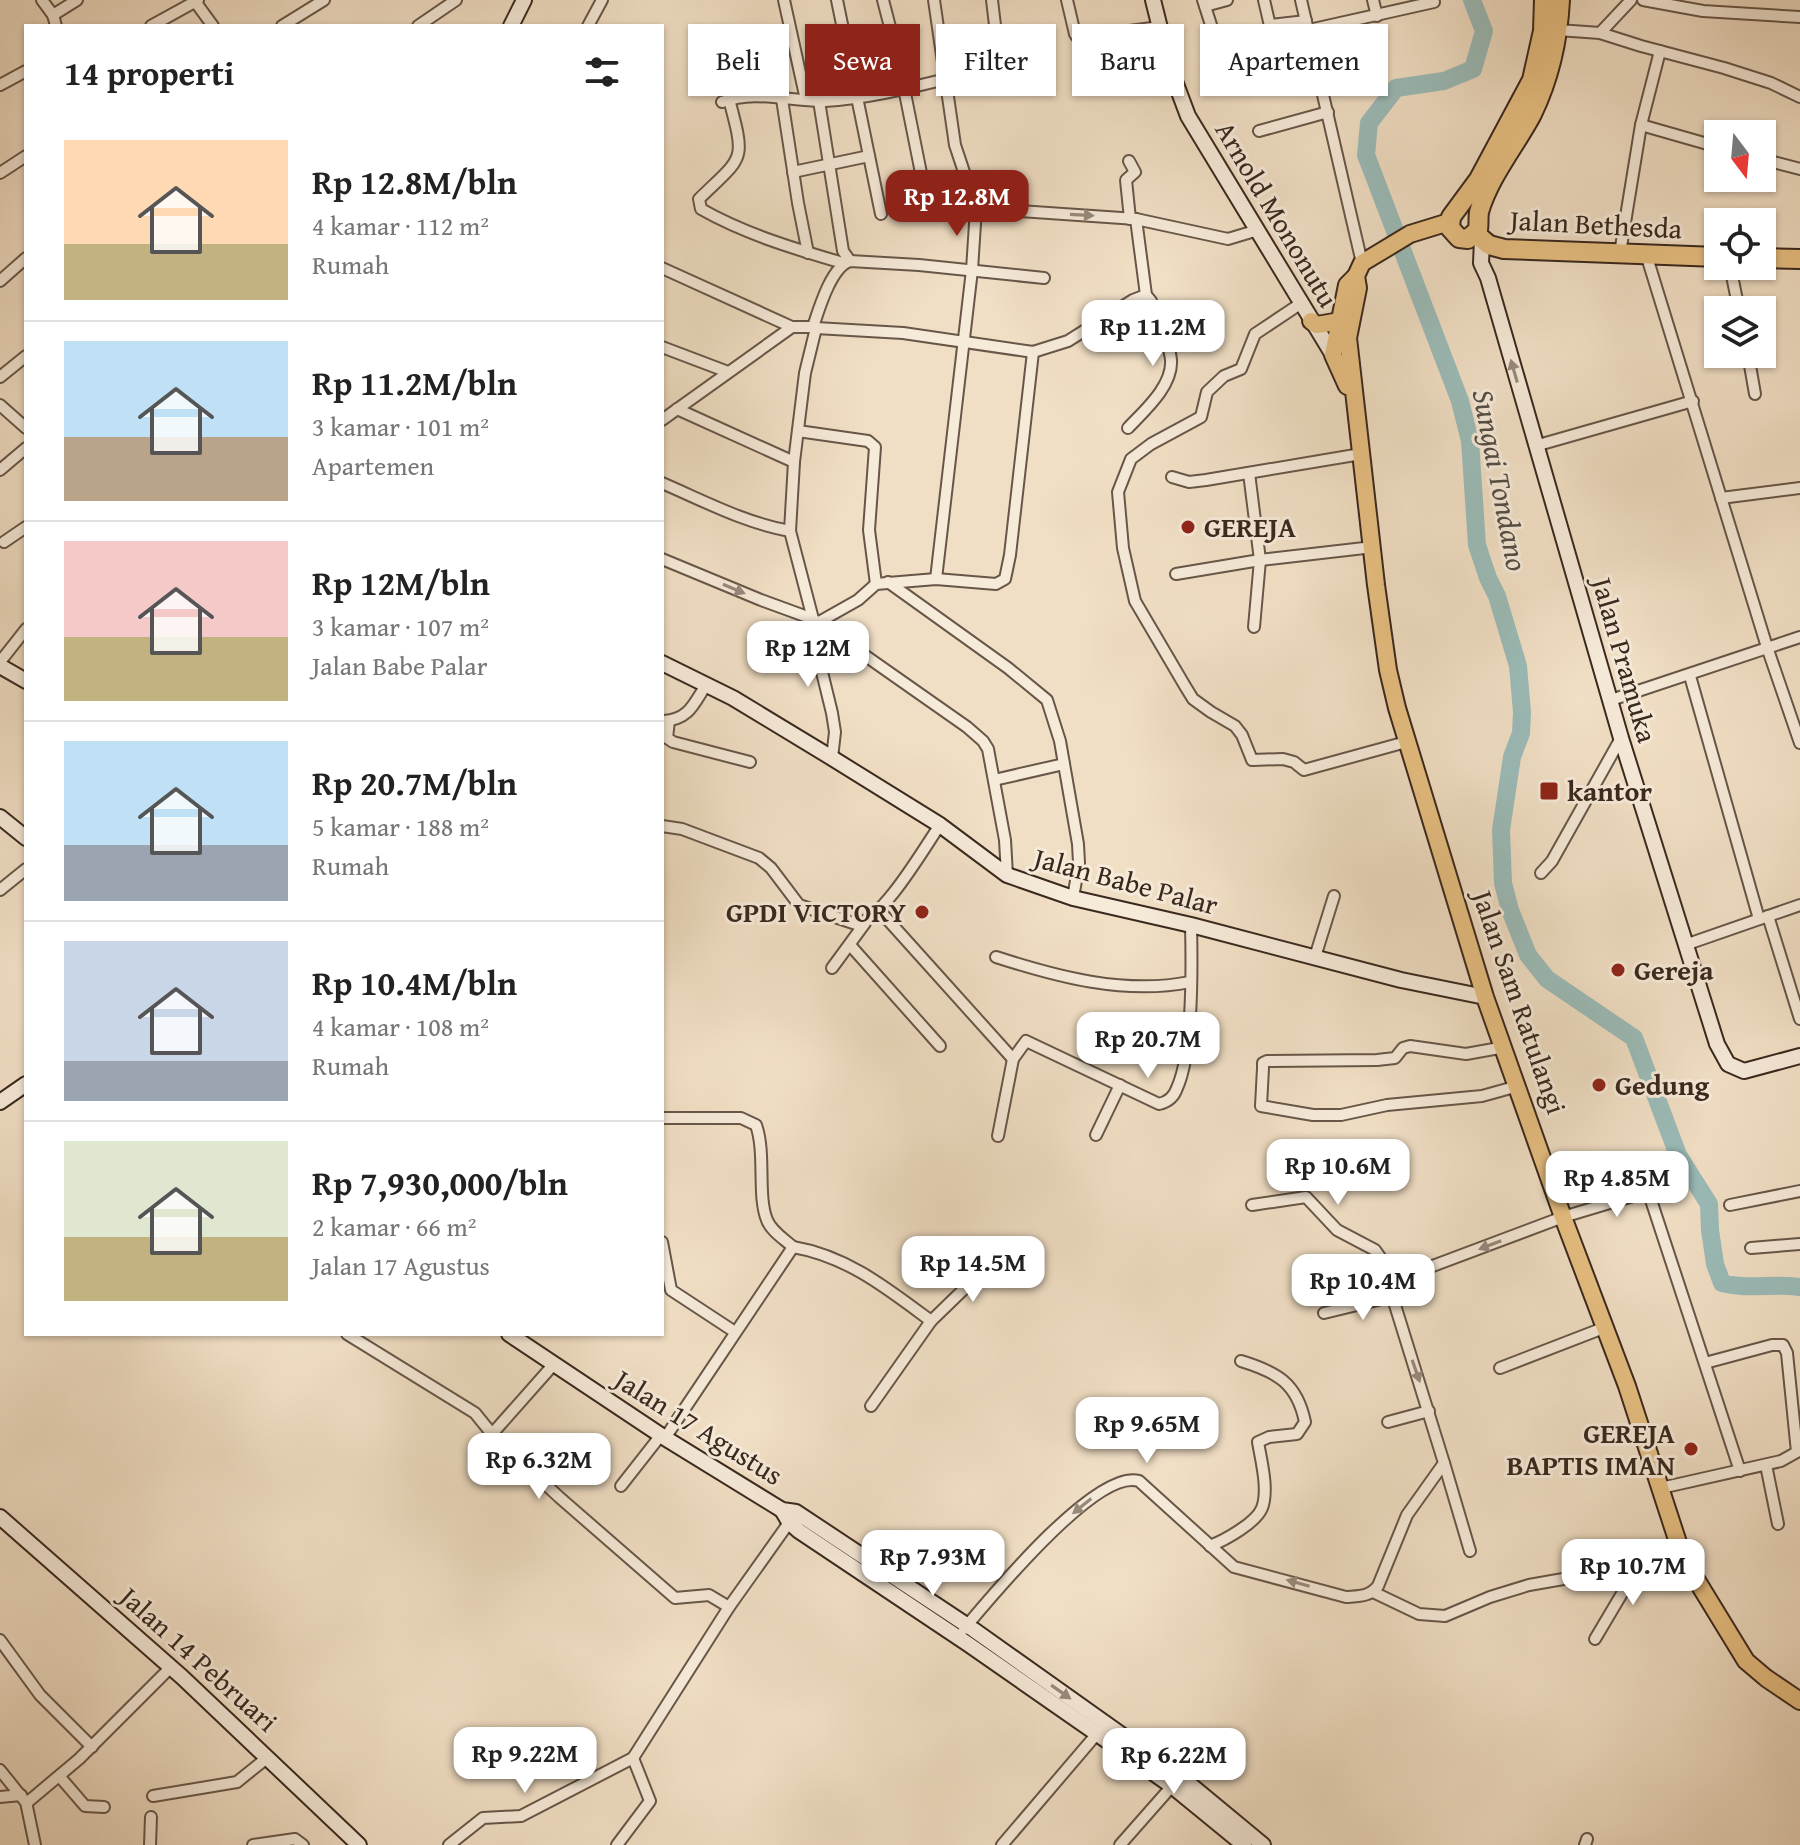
<!DOCTYPE html>
<html lang="id">
<head>
<meta charset="utf-8">
<style>
  :root { --surface:#fff; --page:#f2f2f2; --text:#222; --muted:#767676; --line:#e0e0e0; --accent:#8f2418 }
  body { margin:0; font-family:"Gentium Book Plus",serif; background:var(--page); color:var(--text); height:100vh; display:flex; flex-direction:column; font-size:30px; white-space:nowrap }
  * { box-sizing:border-box; margin:0 }
  p { font-size:26px; color:var(--muted) }
  .icon { flex:none; width:44px; height:44px; fill:none; stroke:currentColor; stroke-width:2; stroke-linecap:round; stroke-linejoin:round }
  .map { position:relative; flex:1; overflow:hidden }
  .sheet { position:absolute; left:24px; top:24px; width:640px; height:1312px; display:flex; flex-direction:column; background:var(--surface); border-radius:0px; box-shadow:0 2px 6px #0004 }
  .sheet>* { flex:none }
  .guide { position:absolute; left:688px; top:24px; width:760px; height:72px; display:flex; gap:16px }
  .needle { width:52px; rotate:164deg }
  .fabs { position:absolute; left:1704px; top:120px; display:grid; gap:16px }
  .fabs a { display:grid; place-items:center; width:72px; height:72px; border-radius:0px; background:var(--surface); box-shadow:0 2px 6px #0004; font-size:40px }
  .price { position:absolute; translate:-50% -68px; padding:0 18px; border-radius:16px; background:#fff; color:#222; font-size:26px; line-height:52px; filter:drop-shadow(0 2px 4px #0008) }
  .price::after { content:''; position:absolute; left:50%; top:48px; width:24px; height:18px; margin-left:-12px; background:inherit; clip-path:polygon(0 0,100% 0,50% 100%) }
  .price.selected { background:var(--accent); color:#fff }
  ul { padding:0; list-style:none }
  li { display:flex; align-items:center; gap:24px; height:200px; padding:0 40px }
  li+li { border-top:2px solid var(--line) }
  li span { display:grid; place-items:center; flex:none; width:224px; height:160px; border-radius:0px; color:#555 }
  li>.icon { margin-inline-start:auto }
  span .icon { width:96px; height:96px; fill:#fffc; stroke-width:1 }
  li b { font-size:34px }
  h2 { display:flex; justify-content:space-between; align-items:center; height:96px; padding:0 40px; font-size:34px }
  .pill { padding:0 28px; border-radius:0px; background:var(--surface); box-shadow:0 2px 6px #0004; font-size:28px; line-height:72px }
  .pill.selected { background:var(--accent); color:#fff }
  .map>svg:first-child { display:block }
  .lines { fill:none; stroke-linecap:round; stroke-linejoin:round }
  .river { stroke:#9bbcb9; stroke-width:18 }
  .street-casing { stroke:#675648; stroke-width:14 }
  .secondary-casing { stroke:#39281e; stroke-width:18 }
  .primary-casing { stroke:#39281e; stroke-width:20 }
  .highway-casing { stroke:#39281e; stroke-width:22 }
  .street { stroke:#f6ead9; stroke-width:10 }
  .secondary { stroke:#f6ead9; stroke-width:14 }
  .primary { stroke:#e8c082; stroke-width:16 }
  .highway { stroke:#e8c082; stroke-width:18 }
  .oneway { fill:#98897c }
  .poi-dot { fill:#8f2418; stroke:#f6ead9; stroke-width:3 }
  .labels { text-anchor:middle; stroke-width:6; stroke-linejoin:round; paint-order:stroke }
  .street-label { font-size:28px; fill:#39281e; stroke:#f6ead9 }
  .poi-label { font-size:28px; font-weight:bold; fill:#39281e; stroke:#f6ead9; text-anchor:start }
  .water-label { font-size:30px; font-style:italic; fill:#524d45; stroke:#f6ead9 }
</style>
</head>
<body>
<div class="map">
<svg width="1800" height="1845" viewBox="0 0 1800 1845">
  <rect width="100%" height="100%" fill="#f1dfc5"/>
  <filter id="stains"><feTurbulence type="fractalNoise" baseFrequency=".0025" numOctaves="4"/><feColorMatrix values="0 0 0 0 .2 0 0 0 0 .09 0 0 0 0 .02 0 0 0 .5 -.17"/></filter>
  <radialGradient id="worn" r=".72"><stop offset=".6" stop-color="#630" stop-opacity="0"/><stop offset="1" stop-color="#630" stop-opacity=".3"/></radialGradient>
  <g class="lines">
    <!-- river -->
    <path class="river" d="M1472 0 1484 31 1473 69 1444 81 1396 88 1369 123 1366 155 1460 401 1470 441 1477 545 1488 578 1497 596 1518 666 1522 712 1521 733 1512 757 1501 830 1503 883 1510 910 1528 955 1547 979 1634 1038 1678 1155 1709 1204 1710 1230 1715 1264 1722 1283C1750 1290 1772 1283 1800 1287"/>
    <!-- street casing -->
    <g class="street-casing">
      <g id="street">
        <polyline points="42,0 53,15 56,26"/>
        <polyline points="194,0 213,26"/>
        <polyline points="784,0 806,100"/>
        <polyline points="837,0 881,214"/>
        <polyline points="883,0 890,27"/>
        <polyline points="934,0 955,145 976,208 972,270 936,579"/>
        <polyline points="1067,0 1075,34 1078,38 1159,27"/>
        <polyline points="1203,0 1221,56 1274,44"/>
        <polyline points="1264,0 1281,73"/>
        <polyline points="1301,0 1362,263"/>
        <polyline points="1373,0 1377,16"/>
        <polyline points="1643,0 1703,11 1800,17"/>
        <polyline points="1205,6 1227,0"/>
        <polyline points="53,15 77,0"/>
        <polyline points="1270,25 1306,21"/>
        <polyline points="151,26 198,0"/>
        <polyline points="282,26 324,0"/>
        <polyline points="418,26 456,0"/>
        <polyline points="588,26 602,0"/>
        <polyline points="1309,30 1434,2"/>
        <polyline points="1558,30 1600,33 1641,46 1724,68 1771,83 1800,97"/>
        <polyline points="1600,33 1631,0"/>
        <polyline points="0,85 26,71"/>
        <polyline points="904,88 926,198"/>
        <path d="M729 99C746 163 744 155 699 199L701 209C745 234 795 249 843 263"/>
        <polyline points="782,99 798,203 808,253"/>
        <polyline points="819,101 843,251 850,261"/>
        <path d="M722 102C755 89 791 102 825 101 882 98 939 79 995 68L999 59 992 0"/>
        <polyline points="1641,125 1718,147"/>
        <polyline points="1259,131 1328,112"/>
        <polyline points="1762,159 1800,169"/>
        <polyline points="1129,161 1135,172 1126,180 1130,219"/>
        <polyline points="793,172 869,156"/>
        <polyline points="0,173 26,156"/>
        <polyline points="976,208 1136,219 1228,239 1258,230"/>
        <polyline points="1620,253 1641,125 1660,51"/>
        <polyline points="1646,254 1767,647 1800,743"/>
        <polyline points="1730,266 1739,310"/>
        <polyline points="662,268 792,327"/>
        <polyline points="0,281 26,258"/>
        <polyline points="1300,304 1255,334 1241,369 1224,376 1207,392 1201,417 1151,444 1131,459 1118,492 1123,548 1135,601 1185,686 1193,699 1211,712 1235,726 1242,735 1252,760 1283,759 1294,762 1304,770 1406,742"/>
        <polyline points="816,328 903,333 1033,352 1068,341 1133,300 1146,295"/>
        <polyline points="662,347 728,372"/>
        <polyline points="1748,354 1755,394"/>
        <polyline points="0,377 26,356"/>
        <polyline points="0,405 26,428"/>
        <polyline points="677,409 794,462"/>
        <polyline points="662,420 792,327 813,327"/>
        <path d="M1128 428C1144 411 1173 386 1171 360 1169 341 1158 319 1151 301L1146 295 1136 219"/>
        <polyline points="798,431 868,441 875,447 869,530 876,584"/>
        <polyline points="1535,446 1693,401"/>
        <polyline points="0,470 26,448"/>
        <polyline points="1249,473 1260,560 1254,627"/>
        <polyline points="1172,477 1189,482 1206,480 1361,454"/>
        <path d="M662 483C704 501 745 523 790 531"/>
        <polyline points="1721,498 1800,488"/>
        <polyline points="4,542 26,527"/>
        <polyline points="662,559 761,600 813,619 967,727 983,741 988,749 1005,840 1007,875"/>
        <polyline points="1176,574 1260,560 1373,547"/>
        <polyline points="888,582 1008,668 1047,700 1060,741 1078,844 1079,863 1073,898"/>
        <polyline points="819,622 858,600 876,584 936,579 996,584 1005,579 1010,555 1033,352"/>
        <polyline points="0,662 26,629"/>
        <polyline points="1690,676 1759,919"/>
        <polyline points="1611,700 1800,637"/>
        <path d="M664 721C689 719 693 705 706 685"/>
        <polyline points="669,721 667,738 673,742 750,762"/>
        <path d="M832 758 835 732 832 713 821 668 813 619 790 531 794 462 805 373 816 328 813 327C819 309 831 267 850 261L919 265 1044 278"/>
        <polyline points="994,780 1064,764"/>
        <path d="M662 826 682 829 759 858 771 868 799 905 856 924C882 921 924 848 940 825"/>
        <polyline points="1541,873 1552,861 1621,738"/>
        <polyline points="0,890 26,869"/>
        <polyline points="879,910 1013,1059"/>
        <polyline points="1768,916 1800,1019"/>
        <polyline points="850,945 940,1046"/>
        <polyline points="1685,945 1800,905"/>
        <path d="M996 957C1058 977 1125 995 1190 982"/>
        <polyline points="1315,957 1334,896"/>
        <polyline points="832,968 865,923"/>
        <polyline points="1505,1047 1466,1054 1410,1046 1403,1048 1395,1058 1377,1060 1267,1061 1263,1063 1263,1068 1261,1106 1313,1115 1341,1115 1387,1105 1482,1096 1518,1086"/>
        <path d="M662 1118H741L756 1125C766 1153 757 1196 767 1220 771 1231 784 1239 793 1247L665 1438"/>
        <polyline points="1096,1135 1120,1085"/>
        <path d="M998 1136 1013 1059 1026 1041 1159 1104C1168 1102 1174 1097 1177 1088 1193 1053 1192 965 1191 925"/>
        <polyline points="1252,1205 1306,1197 1337,1230 1375,1250 1397,1281"/>
        <polyline points="1730,1205 1800,1191"/>
        <polyline points="662,1242 671,1290 735,1332"/>
        <path d="M793 1247C847 1256 888 1289 931 1321L871 1406"/>
        <polyline points="1751,1248 1800,1244"/>
        <polyline points="1324,1313 1394,1296"/>
        <polyline points="931,1321 991,1263"/>
        <polyline points="347,1334 475,1413 492,1434 559,1497 675,1598 709,1595 729,1607"/>
        <polyline points="1500,1368 1606,1327"/>
        <polyline points="1388,1422 1429,1411"/>
        <polyline points="492,1434 554,1364"/>
        <polyline points="1444,1463 1470,1551"/>
        <polyline points="1766,1465 1778,1524"/>
        <polyline points="621,1486 661,1435"/>
        <polyline points="1661,1488 1781,1461 1797,1452 1787,1353 1783,1345 1772,1345 1705,1363"/>
        <path d="M1210 1546C1225 1540 1256 1523 1262 1508 1269 1490 1261 1460 1258 1442L1269 1437 1297 1434 1305 1422C1297 1383 1277 1372 1241 1361"/>
        <polyline points="1373,1592 1419,1614 1445,1616 1490,1597 1529,1585 1683,1558"/>
        <path d="M964 1629C991 1597 1097 1468 1139 1481L1234 1567 1346 1597C1359 1596 1369 1597 1378 1586L1407 1515 1444 1463 1395 1305 1394 1287 1398 1279 1563 1217 1643 1193 1649 1195 1651 1200 1740 1471"/>
        <polyline points="1595,1639 1630,1580 1631,1567"/>
        <polyline points="0,1640 40,1695 92,1747"/>
        <polyline points="0,1770 24,1800 29,1801 79,1759 171,1667"/>
        <polyline points="60,1777 85,1806 104,1807"/>
        <polyline points="153,1796 237,1782 268,1757"/>
        <polyline points="0,1797 21,1795"/>
        <polyline points="26,1802 35,1845"/>
        <polyline points="150,1845 151,1817"/>
        <polyline points="253,1845 295,1839 303,1845"/>
        <polyline points="449,1845 483,1818 521,1816 633,1758 729,1607 793,1517"/>
        <polyline points="617,1845 650,1801 633,1758"/>
        <polyline points="1002,1845 1101,1729"/>
        <polyline points="1120,1845 1172,1786"/>
        <polyline points="1585,1845 1587,1839"/>
      </g>
    </g>
    <!-- secondary casing -->
    <g class="secondary-casing">
      <g id="secondary">
        <polyline points="1153,0 1170,68 1188,116 1333,355"/>
        <polyline points="511,26 524,0"/>
        <polyline points="1482,240 1481,263 1488,278 1621,738 1717,1044 1728,1064 1744,1071 1800,1056"/>
        <polyline points="662,663 733,698 832,758 940,825 1007,875 1073,898 1191,925 1401,980 1485,997"/>
        <polyline points="0,666 26,681"/>
        <polyline points="0,817 26,838"/>
        <polyline points="0,1102 26,1084"/>
        <polyline points="509,1334 665,1438 782,1510 796,1512 974,1630 1181,1777 1263,1845"/>
        <polyline points="782,1510 789,1522 799,1531 968,1644 1172,1786 1244,1845"/>
        <polyline points="0,1517 182,1677 359,1845"/>
      </g>
    </g>
    <!-- primary casing -->
    <g class="primary-casing">
      <g id="primary">
        <polyline points="1449,222 1410,234 1362,263 1356,276 1358,288 1348,338 1376,585 1388,670 1397,708 1485,997 1563,1217 1627,1386 1683,1558 1746,1661 1766,1678 1800,1701"/>
        <polyline points="1311,321 1317,325 1340,321"/>
        <polyline points="1347,386 1333,355 1347,285 1356,276"/>
      </g>
    </g>
    <!-- highway casing -->
    <g class="highway-casing">
      <g id="highway">
        <path d="M1544 0 1543 31 1532 80 1479 179 1451 217 1450 228 1459 238 1468 239 1478 230C1479 224 1478 218 1479 212 1489 177 1515 146 1532 114 1549 79 1558 39 1560 0"/>
        <polyline points="1476,234 1489,245 1504,249 1718,257"/>
        <polyline points="1762,258 1800,259"/>
      </g>
    </g>
    <!-- street -->
    <use href="#street" class="street"/>
    <!-- secondary -->
    <use href="#secondary" class="secondary"/>
    <!-- primary -->
    <use href="#primary" class="primary"/>
    <!-- highway -->
    <use href="#highway" class="highway"/>
  </g>
  <!-- one-way arrows -->
  <defs><path id="oneway-solid" d="M-6-.8H1V-3.2L6.5 0L1 3.2V.8H-6Z" transform="scale(2)"/></defs>
  <g class="oneway">
    <use href="#oneway-solid" transform="translate(1082 215) rotate(3)"/>
    <use href="#oneway-solid" transform="translate(1514 371) rotate(-106)"/>
    <use href="#oneway-solid" transform="translate(734 589) rotate(23)"/>
    <use href="#oneway-solid" transform="translate(1490 1245) rotate(159)"/>
    <use href="#oneway-solid" transform="translate(1416 1371) rotate(71)"/>
    <use href="#oneway-solid" transform="translate(1082 1506) rotate(141)"/>
    <use href="#oneway-solid" transform="translate(1298 1583) rotate(-164)"/>
    <use href="#oneway-solid" transform="translate(1061 1692) rotate(35)"/>
  </g>
  <!-- markers -->
  <g class="poi-dot">
    <circle cx="1188" cy="527" r="8"/>
    <rect x="1539" y="781" width="20" height="20" rx="4"/>
    <circle cx="922" cy="912" r="8"/>
    <circle cx="1618" cy="970" r="8"/>
    <circle cx="1599" cy="1085" r="8"/>
    <circle cx="1691" cy="1449" r="8"/>
  </g>
  <g class="labels">
    <!-- street labels -->
    <g class="street-label">
      <text transform="translate(1277 214) rotate(59)" y="10">Arnold Mononutu</text>
      <text transform="translate(1596 224) rotate(3)" y="10">Jalan Bethesda</text>
      <text transform="translate(1625 660) rotate(74)" y="10">Jalan Pramuka</text>
      <text transform="translate(1126 881) rotate(15)" y="10">Jalan Babe Palar</text>
      <text transform="translate(1520 1002) rotate(71)" y="10">Jalan Sam Ratulangi</text>
      <text transform="translate(699 1427) rotate(32)" y="10">Jalan 17 Agustus</text>
      <text transform="translate(199 1659) rotate(42)" y="10">Jalan 14 Pebruari</text>
    </g>
    <!-- poi labels -->
    <g class="poi-label">
      <text x="1204" y="537">GEREJA</text>
      <text x="1567" y="801">kantor</text>
      <text x="906" y="922" text-anchor="end">GPDI VICTORY</text>
      <text x="1634" y="980">Gereja</text>
      <text x="1615" y="1095">Gedung</text>
      <text x="1675" y="1443" text-anchor="end">GEREJA<tspan x="1675" dy="32">BAPTIS IMAN</tspan></text>
    </g>
    <!-- water labels -->
    <g class="water-label">
      <text transform="translate(1500 480) rotate(79)" y="10">Sungai Tondano</text>
    </g>
  </g>
  <rect width="100%" height="100%" filter="url(#stains)"/>
  <rect width="100%" height="100%" fill="url(#worn)"/>
</svg>
<div class="fabs">
<a><svg class="needle" viewBox="-14 -14 28 28"><path d="M0-13l5 13h-10z" fill="#e53935"/><path d="M0 13l5-13h-10z" fill="#767676"/></svg></a>
<a><svg class="icon" aria-label="locate" viewBox="0 0 24 24"><circle cx="12" cy="12" r="6"/><path d="M12 2v4M12 18v4M2 12h4M18 12h4"/></svg></a>
<a><svg class="icon" aria-label="layers" viewBox="0 0 24 24"><path d="M12 4l9 5-9 5-9-5zM3 14l9 5 9-5"/></svg></a>
</div>
<b class="price selected" style="left:957px;top:238px">Rp 12.8M</b>
<b class="price" style="left:1153px;top:368px">Rp 11.2M</b>
<b class="price" style="left:808px;top:689px">Rp 12M</b>
<b class="price" style="left:1148px;top:1080px">Rp 20.7M</b>
<b class="price" style="left:1338px;top:1207px">Rp 10.6M</b>
<b class="price" style="left:1617px;top:1219px">Rp 4.85M</b>
<b class="price" style="left:973px;top:1304px">Rp 14.5M</b>
<b class="price" style="left:1363px;top:1322px">Rp 10.4M</b>
<b class="price" style="left:1147px;top:1465px">Rp 9.65M</b>
<b class="price" style="left:539px;top:1501px">Rp 6.32M</b>
<b class="price" style="left:933px;top:1598px">Rp 7.93M</b>
<b class="price" style="left:1633px;top:1607px">Rp 10.7M</b>
<b class="price" style="left:525px;top:1795px">Rp 9.22M</b>
<b class="price" style="left:1174px;top:1796px">Rp 6.22M</b>
<div class="guide">
<a class="pill">Beli</a>
<a class="pill selected">Sewa</a>
<a class="pill">Filter</a>
<a class="pill">Baru</a>
<a class="pill">Apartemen</a>
</div>
<section class="sheet">
<h2>14 properti<svg class="icon" aria-label="filters" viewBox="0 0 24 24"><path d="M4 7h16M4 17h16"/><circle cx="9" cy="7" r="2"/><circle cx="15" cy="17" r="2"/></svg></h2>
<ul>
<li><span style="background:linear-gradient(#ffd9b3 65%,#c2b280 0)"><svg class="icon" aria-label="home" viewBox="0 0 24 24"><path d="M3 11l9-7 9 7M6 9v11h12V9"/></svg></span><div><b>Rp 12.8M/bln</b><p>4 kamar · 112 m²</p><p>Rumah</p></div></li>
<li><span style="background:linear-gradient(#bfe0f5 60%,#b9a48a 0)"><svg class="icon" aria-label="home" viewBox="0 0 24 24"><path d="M3 11l9-7 9 7M6 9v11h12V9"/></svg></span><div><b>Rp 11.2M/bln</b><p>3 kamar · 101 m²</p><p>Apartemen</p></div></li>
<li><span style="background:linear-gradient(#f6c9c9 60%,#c2b280 0)"><svg class="icon" aria-label="home" viewBox="0 0 24 24"><path d="M3 11l9-7 9 7M6 9v11h12V9"/></svg></span><div><b>Rp 12M/bln</b><p>3 kamar · 107 m²</p><p>Jalan Babe Palar</p></div></li>
<li><span style="background:linear-gradient(#bfe0f5 65%,#9aa5b1 0)"><svg class="icon" aria-label="home" viewBox="0 0 24 24"><path d="M3 11l9-7 9 7M6 9v11h12V9"/></svg></span><div><b>Rp 20.7M/bln</b><p>5 kamar · 188 m²</p><p>Rumah</p></div></li>
<li><span style="background:linear-gradient(#c9d6e8 75%,#9aa5b1 0)"><svg class="icon" aria-label="home" viewBox="0 0 24 24"><path d="M3 11l9-7 9 7M6 9v11h12V9"/></svg></span><div><b>Rp 10.4M/bln</b><p>4 kamar · 108 m²</p><p>Rumah</p></div></li>
<li><span style="background:linear-gradient(#dfe7d0 60%,#c2b280 0)"><svg class="icon" aria-label="home" viewBox="0 0 24 24"><path d="M3 11l9-7 9 7M6 9v11h12V9"/></svg></span><div><b>Rp 7,930,000/bln</b><p>2 kamar · 66 m²</p><p>Jalan 17 Agustus</p></div></li>
</ul>
</section>
</div>
</body>
</html>
